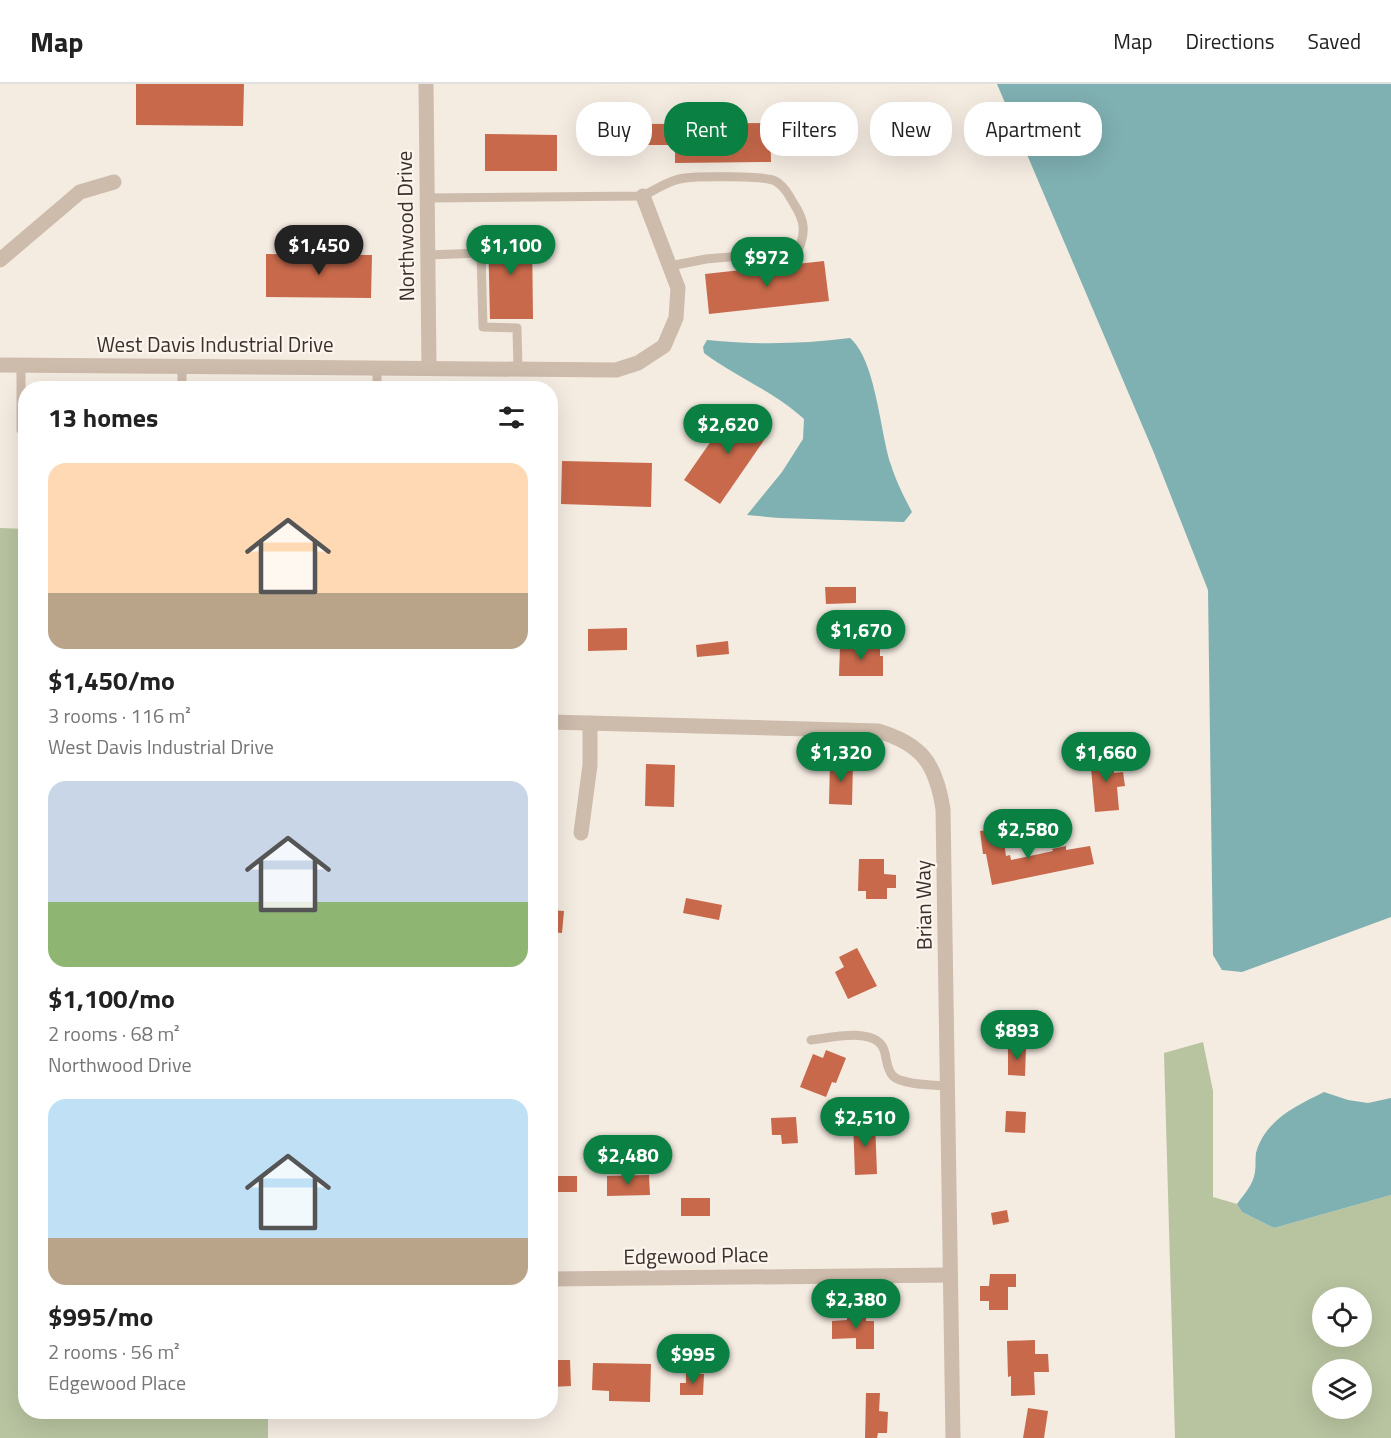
<!DOCTYPE html>
<html lang="en">
<head>
<meta charset="utf-8">
<style>
  :root { --surface:#fff; --page:#f2f2f2; --text:#222; --muted:#767676; --line:#e0e0e0; --accent:#0b8043 }
  body { margin:0; font-family:"Titillium Web",sans-serif; background:var(--page); color:var(--text); height:100vh; display:flex; flex-direction:column; font-size:22px; white-space:nowrap }
  * { box-sizing:border-box; margin:0 }
  p { font-size:20px; color:var(--muted) }
  .icon { flex:none; width:33px; height:33px; fill:none; stroke:currentColor; stroke-width:2; stroke-linecap:round; stroke-linejoin:round }
  .map { position:relative; flex:1; overflow:hidden }
  .side { position:absolute; left:18px; top:297px; width:540px; height:1038px; display:flex; flex-direction:column; background:var(--surface); border-radius:24px; box-shadow:0 6px 24px #0002 }
  .side>* { flex:none }
  .guide { position:absolute; left:576px; top:18px; width:570px; height:54px; display:flex; gap:12px }
  .buttons { position:absolute; left:1312px; top:1203px; display:grid; gap:12px }
  .buttons a { display:grid; place-items:center; width:60px; height:60px; border-radius:50%; background:var(--surface); box-shadow:0 6px 24px #0002; font-size:30px }
  .price { position:absolute; translate:-50% -51px; padding:0 14px; border-radius:21px; background:var(--accent); color:#fff; font-size:20px; line-height:39px; filter:drop-shadow(0 2px 3px #0008) }
  .price::after { content:''; position:absolute; left:50%; top:36px; width:18px; height:14px; margin-left:-9px; background:inherit; clip-path:polygon(0 0,100% 0,50% 100%) }
  .price.on { background:#222; color:#fff }
  ul { padding:0; list-style:none }
  li { display:grid; align-content:center; gap:12px; height:318px; padding:0 30px }
  li span { display:grid; place-items:center; height:186px; border-radius:18px; color:#555 }
  li>.icon { margin-inline-start:auto }
  span .icon { width:108px; height:108px; fill:#fffc; stroke-width:1 }
  li b { font-size:26px }
  h2 { display:flex; justify-content:space-between; align-items:center; height:72px; padding:0 30px; font-size:26px }
  .tag { padding:0 21px; border-radius:24px; background:var(--surface); box-shadow:0 6px 24px #0002; font-size:21px; line-height:54px }
  .tag.on { background:var(--accent); color:#fff }
  header { display:flex; align-items:center; gap:36px; box-sizing:border-box; height:84px; padding:0 30px; background:var(--surface); border-bottom:2px solid var(--line) }
  header strong { font-size:28px }
  nav { display:flex; gap:33px; margin-inline-start:auto; font-size:21px }
  .map>svg:first-child { display:block }
  .green { fill:#b8c4a0; fill-rule:evenodd }
  .water { fill:#7fb0b2 }
  .building { fill:#c8694b }
  .lines { fill:none; stroke-linecap:round; stroke-linejoin:round }
  .service { stroke:#cdbbac; stroke-width:9 }
  .minor { stroke:#cdbbac; stroke-width:15 }
  .labels { text-anchor:middle; stroke-width:4.5; stroke-linejoin:round; paint-order:stroke }
  .street-label { font-size:21px; fill:#3b302b; stroke:#fbf5ee }
</style>
</head>
<body>
<header>
<strong>Map</strong>
<nav><a>Map</a><a>Directions</a><a>Saved</a></nav>
</header>
<div class="map">
<svg width="1391" height="1354" viewBox="0 0 1391 1354">
  <rect width="100%" height="100%" fill="#f4ebe1"/>
  <!-- green -->
  <g class="green">
    <polygon points="0,444 26,445 26,1328 268,1328 268,1354 0,1354"/>
    <path d="M1203 958 1213 1007V1113L1237 1120 1242 1128 1274 1144 1391 1111V1354H1175L1164 969ZM1323 1214H1362V1252H1323ZM1323 1286H1362V1324H1323Z"/>
  </g>
  <!-- water -->
  <g class="water">
    <polygon points="997,0 1391,0 1391,833 1242,888 1222,886 1213,871 1208,506 1154,369"/>
    <path d="M850 254C876 276 880 348 891 381 896 397 904 413 912 428L904 438 779 434 747 431 782 388 803 355 804 335C775 308 736 293 704 269L703 263 707 256C756 261 802 260 850 254Z"/>
    <path d="M1324 1008 1348 1016 1368 1019 1391 1014V1111L1274 1144 1242 1128 1237 1120C1245 1109 1253 1101 1255 1088 1256 1082 1255 1075 1256 1069 1265 1036 1296 1022 1324 1008Z"/>
  </g>
  <!-- building -->
  <g class="building">
    <polygon points="136,0 244,0 243,42 136,41"/>
    <polygon points="770,39 771,78 675,79 675,61 647,61 647,40"/>
    <polygon points="485,50 557,51 557,87 485,87"/>
    <polygon points="488,149 532,149 533,235 490,235"/>
    <polygon points="266,170 372,171 371,214 266,213"/>
    <polygon points="824,177 829,217 709,230 705,190"/>
    <polygon points="736,321 771,346 720,420 684,396"/>
    <polygon points="562,377 652,379 651,423 561,420"/>
    <polygon points="825,503 856,503 856,519 826,520"/>
    <polygon points="627,544 627,566 588,567 588,545"/>
    <polygon points="728,557 729,570 697,573 696,561"/>
    <polygon points="840,562 880,562 880,572 883,572 883,592 839,592"/>
    <polygon points="1112,670 1114,689 1123,688 1125,702 1117,703 1119,726 1095,728 1090,673"/>
    <polygon points="830,678 853,678 852,721 829,720"/>
    <polygon points="646,680 675,681 674,723 645,722"/>
    <polygon points="1002,744 1006,772 1010,771 1011,776 1053,767 1052,765 1066,762 1066,766 1090,762 1094,780 992,801 986,770 983,770 980,747"/>
    <polygon points="859,775 884,775 884,790 896,791 896,804 887,804 887,815 866,815 866,807 858,807"/>
    <polygon points="686,814 722,821 719,836 683,829"/>
    <polygon points="550,826 564,827 562,849 550,848"/>
    <polygon points="857,864 877,902 848,915 835,888 844,883 839,873"/>
    <polygon points="1008,962 1026,963 1025,992 1008,991"/>
    <polygon points="826,966 846,974 836,999 832,998 826,1013 800,1003 813,970 823,974"/>
    <polygon points="1006,1027 1026,1028 1025,1049 1005,1048"/>
    <polygon points="796,1033 798,1059 782,1060 781,1051 772,1051 771,1034"/>
    <polygon points="875,1037 877,1090 855,1091 853,1038"/>
    <polygon points="649,1091 650,1111 607,1112 607,1092"/>
    <rect x="550" y="1092" width="27" height="16"/>
    <rect x="681" y="1114" width="29" height="18"/>
    <polygon points="1007,1126 1009,1138 993,1141 991,1129"/>
    <polygon points="990,1190 1016,1190 1016,1203 1008,1203 1008,1226 989,1226 989,1217 980,1217 980,1202 989,1202"/>
    <polygon points="866,1228 866,1237 874,1237 874,1265 856,1265 856,1254 832,1255 832,1237 847,1236 847,1229"/>
    <polygon points="1035,1256 1035,1270 1048,1270 1049,1288 1034,1288 1035,1311 1011,1312 1011,1292 1008,1293 1007,1257"/>
    <polygon points="550,1276 570,1276 571,1302 550,1303"/>
    <polygon points="593,1279 651,1280 650,1318 609,1317 609,1307 592,1306"/>
    <polygon points="686,1289 704,1290 703,1311 680,1311 680,1299 686,1299"/>
    <polygon points="866,1309 880,1309 879,1327 888,1328 887,1349 878,1349 877,1354 865,1354"/>
    <polygon points="1028,1324 1048,1327 1044,1354 1023,1354"/>
  </g>
  <g class="lines">
    <!-- service -->
    <g class="service">
      <path d="M427 114 643 112C656 105 670 96 685 94 699 92 761 92 773 96 783 100 789 111 794 120 805 137 806 148 798 167L706 175 670 182"/>
      <polyline points="427,171 481,169 483,243 517,244 518,285"/>
      <polyline points="21,281 21,346 26,346"/>
      <polyline points="182,304 182,282"/>
      <polyline points="377,304 377,283"/>
      <path d="M811 956C830 954 876 942 884 966 887 974 886 985 893 992 902 1001 934 1001 947 1002"/>
    </g>
    <!-- minor -->
    <g class="minor">
      <polyline points="426,0 429,284"/>
      <polyline points="0,176 80,108 114,98"/>
      <polyline points="0,281 616,286 638,279 664,262 676,234 678,204 643,112"/>
      <path d="M550 638 878 647C922 660 936 680 943 725L953 1354"/>
      <polyline points="581,749 590,681 590,639"/>
      <polyline points="550,1195 950,1191"/>
    </g>
  </g>
  <g class="labels">
    <!-- street labels -->
    <g class="street-label">
      <text transform="translate(406 142) rotate(-91)" y="7">Northwood Drive</text>
      <text x="215" y="268">West Davis Industrial Drive</text>
      <text transform="translate(924 821) rotate(-91)" y="7">Brian Way</text>
      <text transform="translate(696 1172) rotate(-1)" y="7">Edgewood Place</text>
    </g>
  </g>
</svg>
<div class="buttons">
<a><svg class="icon" aria-label="locate" viewBox="0 0 24 24"><circle cx="12" cy="12" r="6"/><path d="M12 2v4M12 18v4M2 12h4M18 12h4"/></svg></a>
<a><svg class="icon" aria-label="layers" viewBox="0 0 24 24"><path d="M12 4l9 5-9 5-9-5zM3 14l9 5 9-5"/></svg></a>
</div>
<b class="price on" style="left:319px;top:192px">$1,450</b>
<b class="price" style="left:511px;top:192px">$1,100</b>
<b class="price" style="left:767px;top:204px">$972</b>
<b class="price" style="left:728px;top:371px">$2,620</b>
<b class="price" style="left:861px;top:577px">$1,670</b>
<b class="price" style="left:841px;top:699px">$1,320</b>
<b class="price" style="left:1106px;top:699px">$1,660</b>
<b class="price" style="left:1028px;top:776px">$2,580</b>
<b class="price" style="left:1017px;top:977px">$893</b>
<b class="price" style="left:865px;top:1064px">$2,510</b>
<b class="price" style="left:628px;top:1102px">$2,480</b>
<b class="price" style="left:856px;top:1246px">$2,380</b>
<b class="price" style="left:693px;top:1301px">$995</b>
<div class="guide">
<a class="tag">Buy</a>
<a class="tag on">Rent</a>
<a class="tag">Filters</a>
<a class="tag">New</a>
<a class="tag">Apartment</a>
</div>
<section class="side">
<h2>13 homes<svg class="icon" aria-label="filters" viewBox="0 0 24 24"><path d="M4 7h16M4 17h16"/><circle cx="9" cy="7" r="2"/><circle cx="15" cy="17" r="2"/></svg></h2>
<ul>
<li><span style="background:linear-gradient(#ffd9b3 70%,#b9a48a 0)"><svg class="icon" aria-label="home" viewBox="0 0 24 24"><path d="M3 11l9-7 9 7M6 9v11h12V9"/></svg></span><div><b>$1,450/mo</b><p>3 rooms · 116 m²</p><p>West Davis Industrial Drive</p></div></li>
<li><span style="background:linear-gradient(#c9d6e8 65%,#8fb573 0)"><svg class="icon" aria-label="home" viewBox="0 0 24 24"><path d="M3 11l9-7 9 7M6 9v11h12V9"/></svg></span><div><b>$1,100/mo</b><p>2 rooms · 68 m²</p><p>Northwood Drive</p></div></li>
<li><span style="background:linear-gradient(#bfe0f5 75%,#b9a48a 0)"><svg class="icon" aria-label="home" viewBox="0 0 24 24"><path d="M3 11l9-7 9 7M6 9v11h12V9"/></svg></span><div><b>$995/mo</b><p>2 rooms · 56 m²</p><p>Edgewood Place</p></div></li>
</ul>
</section>
</div>
</body>
</html>
